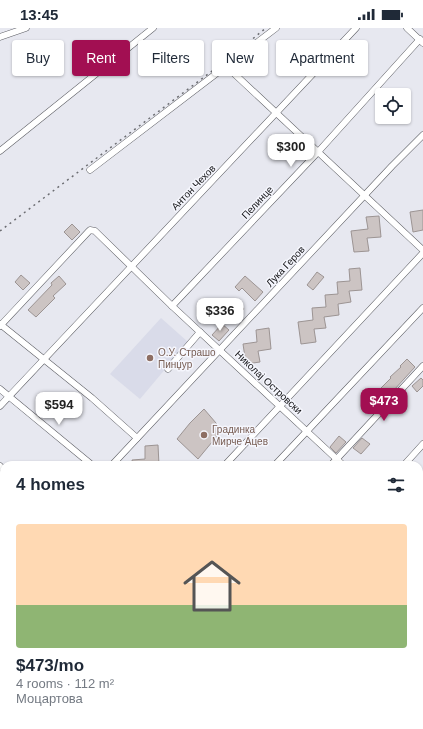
<!DOCTYPE html>
<html lang="en">
<head>
<meta charset="utf-8">
<style>
  :root { --surface:#fff; --page:#f2f2f3; --text:#1f2937; --muted:#747a83; --line:#e0e1e3; --accent:#a20f52 }
  body { margin:0; font-family:Arial,sans-serif; background:var(--page); color:var(--text); height:100vh; display:flex; flex-direction:column; font-size:15px; white-space:nowrap }
  * { box-sizing:border-box; margin:0 }
  p { font-size:13px; color:var(--muted) }
  .icon { flex:none; width:22px; height:22px; fill:none; stroke:currentColor; stroke-width:2; stroke-linecap:round; stroke-linejoin:round }
  .map { position:relative; flex:1; overflow:hidden }
  .sheet { position:absolute; left:0px; top:433px; width:423px; height:268px; display:flex; flex-direction:column; background:var(--surface); border-radius:12px 12px 0 0; box-shadow:0 1px 3px #0004 }
  .sheet>* { flex:none }
  .guide { position:absolute; left:12px; top:12px; width:399px; height:36px; display:flex; gap:8px }
  .buttons { position:absolute; left:375px; top:60px; display:grid; gap:8px }
  .buttons a { display:grid; place-items:center; width:36px; height:36px; border-radius:4px; background:var(--surface); box-shadow:0 1px 3px #0004; font-size:20px }
  .price { position:absolute; translate:-50% -34px; padding:0 9px; border-radius:8px; background:#fff; color:#222; font-size:13px; line-height:26px; filter:drop-shadow(0 1px 2px #0008) }
  .price::after { content:''; position:absolute; left:50%; top:24px; width:12px; height:9px; margin-left:-6px; background:inherit; clip-path:polygon(0 0,100% 0,50% 100%) }
  .price.current { background:var(--accent); color:#fff }
  ul { padding:0; list-style:none }
  li { display:grid; align-content:center; gap:8px; height:212px; padding:0 16px }
  li+li { border-top:1px solid var(--line) }
  li span { display:grid; place-items:center; height:124px; border-radius:4px; color:#555 }
  li>.icon { margin-inline-start:auto }
  span .icon { width:72px; height:72px; fill:#fffc; stroke-width:1 }
  li b { font-size:17px }
  h2 { display:flex; justify-content:space-between; align-items:center; height:48px; padding:0 16px; font-size:17px }
  .chip { padding:0 14px; border-radius:4px; background:var(--surface); box-shadow:0 1px 3px #0004; font-size:14px; line-height:36px }
  .chip.current { background:var(--accent); color:#fff }
  .status { display:flex; justify-content:space-between; align-items:center; height:28px; padding:0 20px; background:var(--surface); direction:ltr }
  .status svg { height:11px; fill:currentColor }
  .map>svg:first-child { display:block }
  .built { fill:#d9dbe9 }
  .building { fill:#ccc4c3; stroke:#9c9493 }
  .lines { fill:none; stroke-linecap:round; stroke-linejoin:round }
  .minor-casing { stroke:#5d5e64; stroke-width:7 }
  .minor { stroke:#fff; stroke-width:6 }
  .rail { stroke:#6c6d72; stroke-width:1.5; stroke-dasharray:2 4; stroke-linecap:butt }
  .education-dot { fill:#8d6e63; stroke:#f5f6fd; stroke-width:1.5 }
  .labels { text-anchor:middle; stroke-width:3; stroke-linejoin:round; paint-order:stroke }
  .street-label { font-size:10px; fill:#141417; stroke:#f5f6fd }
  .education-label { font-size:10px; fill:#785e54; stroke:#f5f6fd; text-anchor:start }
</style>
</head>
<body>
<div class="status"><b>13:45</b><svg viewBox="0 0 49 12"><path d="M0 12V9h3v3zM5 12V6h3v6zM10 12V3h3v9zM15 12V0h3v12zM26 1h20v11H26zM47 4h2v5h-2z"/></svg></div>
<div class="map">
<svg width="423" height="701" viewBox="0 0 423 701">
  <rect width="100%" height="100%" fill="#e7e8f0"/>
  <!-- built -->
  <g class="built">
    <polygon points="161,290 188,314 140,371 110,346"/>
    <polygon points="423,620 423,701 348,701 352,697 419,697 419,624"/>
  </g>
  <!-- building -->
  <g class="building">
    <polygon points="423,182 423,202 413,204 410,184"/>
    <polygon points="379,188 381,209 367,210 369,223 354,224 351,203 368,201 366,189"/>
    <polygon points="72,196 80,204 72,212 64,204"/>
    <polygon points="360,240 362,262 349,263 351,274 338,276 339,287 324,289 326,300 314,301 316,314 301,316 298,294 313,292 312,280 326,279 325,267 338,266 337,254 350,253 349,241"/>
    <polygon points="317,244 324,249 313,262 307,257"/>
    <polygon points="21,247 30,255 23,262 15,254"/>
    <polygon points="59,248 66,256 53,268 55,270 36,289 28,282 52,257 51,255"/>
    <polygon points="245,248 263,264 255,273 242,260 239,263 235,259"/>
    <polygon points="234,270 244,281 236,289 226,278"/>
    <polygon points="222,296 229,302 219,313 212,307"/>
    <polygon points="269,300 271,321 258,323 260,334 246,336 243,316 257,314 256,302"/>
    <polygon points="407,331 415,339 383,374 374,382 367,374 379,364 378,363 391,350 390,349 401,339 400,338"/>
    <polygon points="421,350 423,352 423,358 417,364 412,358"/>
    <polygon points="204,381 222,402 198,431 177,411 190,395"/>
    <polygon points="339,408 346,414 336,425 330,419"/>
    <polygon points="362,410 370,416 361,426 353,420"/>
    <polygon points="158,417 159,437 133,437 132,432 145,431 145,418"/>
  </g>
  <g class="lines">
    <!-- minor casing -->
    <g class="minor-casing">
      <g id="minor">
        <polyline points="407,0 423,15"/>
        <polyline points="0,9 26,0"/>
        <polyline points="226,38 423,222"/>
        <polyline points="0,123 153,0"/>
        <polyline points="90,142 276,0"/>
        <polyline points="172,278 318,124 420,11"/>
        <polyline points="0,296 92,370 137,410"/>
        <polyline points="0,298 89,203 90,202 95,203 172,278 343,437"/>
        <polyline points="168,341 200,304"/>
        <polyline points="0,361 92,437"/>
        <polyline points="0,378 356,0"/>
        <polyline points="112,437 392,138 423,107"/>
        <polyline points="225,437 423,225"/>
        <polyline points="275,437 423,280"/>
        <polyline points="331,437 423,338"/>
        <polyline points="404,437 423,416"/>
        <polyline points="0,438 4,442"/>
        <polyline points="0,481 4,484"/>
        <polyline points="419,503 423,499"/>
        <polyline points="419,507 423,511"/>
        <polyline points="0,550 4,547"/>
        <polyline points="0,604 4,609"/>
        <polyline points="419,624 423,620"/>
        <polyline points="0,662 1,662 4,667"/>
        <polyline points="20,697 22,701"/>
        <polyline points="45,697 48,701"/>
        <polyline points="230,697 234,701"/>
        <polyline points="81,701 85,697"/>
        <polyline points="155,701 158,697"/>
        <polyline points="348,701 352,697"/>
      </g>
    </g>
    <!-- minor -->
    <use href="#minor" class="minor"/>
    <!-- rail -->
    <polyline class="rail" points="0,203 224,34 266,0"/>
  </g>
  <!-- markers -->
  <g class="education-dot">
    <circle cx="150" cy="330" r="4"/>
    <circle cx="204" cy="407" r="4"/>
  </g>
  <g class="labels">
    <!-- street labels -->
    <g class="street-label">
      <text transform="translate(193 159) rotate(-46)" y="4">Антон Чехов</text>
      <text transform="translate(257 174) rotate(-47)" y="4">Пелинце</text>
      <text transform="translate(285 238) rotate(-47)" y="4">Лука Геров</text>
      <text transform="translate(269 354) rotate(43)" y="4">Николај Островски</text>
    </g>
    <!-- education labels -->
    <g class="education-label">
      <text x="158" y="328">О.У. Страшо<tspan x="158" dy="12">Пинџур</tspan></text>
      <text x="212" y="405">Градинка<tspan x="212" dy="12">Мирче Ацев</tspan></text>
    </g>
  </g>
</svg>
<div class="buttons">
<a><svg class="icon" aria-label="locate" viewBox="0 0 24 24"><circle cx="12" cy="12" r="6"/><path d="M12 2v4M12 18v4M2 12h4M18 12h4"/></svg></a>
</div>
<b class="price" style="left:291px;top:140px">$300</b>
<b class="price" style="left:220px;top:304px">$336</b>
<b class="price current" style="left:384px;top:394px">$473</b>
<b class="price" style="left:59px;top:398px">$594</b>
<div class="guide">
<a class="chip">Buy</a>
<a class="chip current">Rent</a>
<a class="chip">Filters</a>
<a class="chip">New</a>
<a class="chip">Apartment</a>
</div>
<section class="sheet">
<h2>4 homes<svg class="icon" aria-label="filters" viewBox="0 0 24 24"><path d="M4 7h16M4 17h16"/><circle cx="9" cy="7" r="2"/><circle cx="15" cy="17" r="2"/></svg></h2>
<ul>
<li><span style="background:linear-gradient(#ffd9b3 65%,#8fb573 0)"><svg class="icon" aria-label="home" viewBox="0 0 24 24"><path d="M3 11l9-7 9 7M6 9v11h12V9"/></svg></span><div><b>$473/mo</b><p>4 rooms · 112 m²</p><p>Моцартова</p></div></li>
</ul>
</section>
</div>
</body>
</html>
